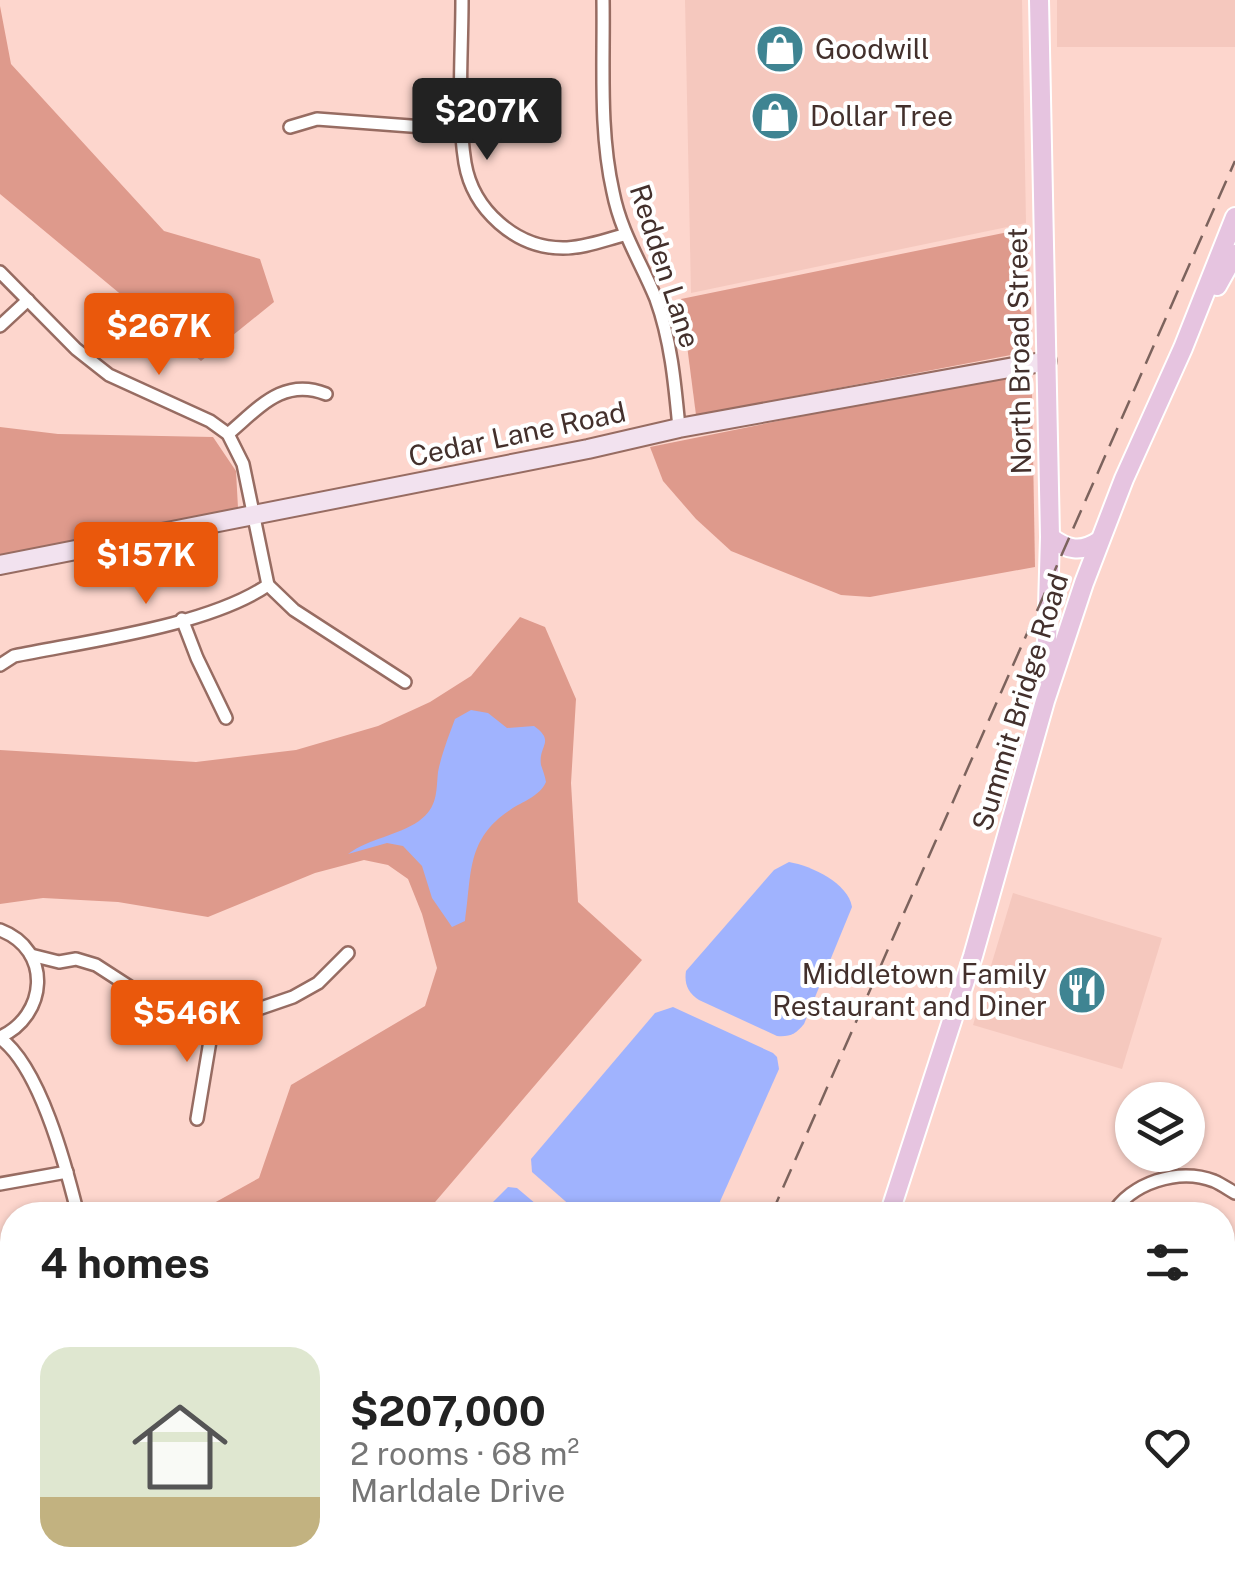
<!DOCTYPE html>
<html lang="en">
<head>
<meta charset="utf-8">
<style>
  :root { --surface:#fff; --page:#f2f2f2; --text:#222; --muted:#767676; --line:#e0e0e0; --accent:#ea580c }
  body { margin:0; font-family:"Public Sans",sans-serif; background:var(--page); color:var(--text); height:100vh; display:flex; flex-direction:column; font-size:38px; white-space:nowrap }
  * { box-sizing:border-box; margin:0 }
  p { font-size:32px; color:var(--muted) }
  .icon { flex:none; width:55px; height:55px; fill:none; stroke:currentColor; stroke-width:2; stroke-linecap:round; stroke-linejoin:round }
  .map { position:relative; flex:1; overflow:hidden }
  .side { position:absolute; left:0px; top:1202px; width:1235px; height:392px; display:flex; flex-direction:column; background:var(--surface); border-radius:40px 40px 0 0; box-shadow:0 2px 8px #0004 }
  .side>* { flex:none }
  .controls { position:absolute; left:1115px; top:1082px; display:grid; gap:20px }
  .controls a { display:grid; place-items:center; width:90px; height:90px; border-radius:50%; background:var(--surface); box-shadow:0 2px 8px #0004; font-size:50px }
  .price { position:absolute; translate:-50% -85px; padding:0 22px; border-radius:10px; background:var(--accent); color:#fff; font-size:32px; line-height:65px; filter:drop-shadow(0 2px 5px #0008) }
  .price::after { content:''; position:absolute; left:50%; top:60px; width:30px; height:22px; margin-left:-15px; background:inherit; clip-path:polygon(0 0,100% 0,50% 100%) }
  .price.active { background:#222; color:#fff }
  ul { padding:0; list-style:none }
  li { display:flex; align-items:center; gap:30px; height:250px; padding:0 40px }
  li+li { border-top:2px solid var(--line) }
  li span { display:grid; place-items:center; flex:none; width:280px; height:200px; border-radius:30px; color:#555 }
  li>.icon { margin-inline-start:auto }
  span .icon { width:120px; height:120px; fill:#fffc; stroke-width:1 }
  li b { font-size:42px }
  h2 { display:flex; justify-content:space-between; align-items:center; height:120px; padding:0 40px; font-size:42px }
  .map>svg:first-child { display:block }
  .built { fill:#f5c8be }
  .green { fill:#de9a8c }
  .water { fill:#a0b3fe }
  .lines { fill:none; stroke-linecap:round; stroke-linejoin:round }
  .street-casing { stroke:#976c62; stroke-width:16 }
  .secondary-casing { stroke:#976c62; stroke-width:22 }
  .primary-casing { stroke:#fff; stroke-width:22 }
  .street { stroke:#fff; stroke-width:11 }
  .secondary { stroke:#f2e2ef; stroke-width:18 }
  .primary { stroke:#e6c4e0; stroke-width:18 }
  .rail { stroke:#7c635d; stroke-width:2.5; stroke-dasharray:20 10; stroke-linecap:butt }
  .labels { text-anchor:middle; stroke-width:8; stroke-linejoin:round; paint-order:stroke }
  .poi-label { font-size:28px; fill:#43302c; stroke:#fff; text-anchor:start }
  .street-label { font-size:28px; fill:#43302c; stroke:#fff }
</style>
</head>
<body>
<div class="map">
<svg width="1235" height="1594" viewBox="0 0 1235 1594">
  <rect width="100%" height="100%" fill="#fdd6cd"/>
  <!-- built -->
  <g class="built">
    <polygon points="685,0 1022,0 1026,223 691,293"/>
    <rect x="1057" y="0" width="178" height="47"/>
    <polygon points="1013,893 1162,938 1122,1069 973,1025"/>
  </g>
  <!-- green -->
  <g class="green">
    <polygon points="0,6 11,64 164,231 260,259 274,302 201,361 0,194"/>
    <polygon points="1028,228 1032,337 1011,355 696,415 681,299"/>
    <polygon points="1010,374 1032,392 1035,567 870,597 841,595 731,551 696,519 663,481 650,447"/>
    <polygon points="0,427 58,434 213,437 236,471 238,508 0,556"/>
    <polygon points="520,617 545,627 576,699 571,783 578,902 642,960 424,1215 168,1215 171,1203 214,1203 259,1178 291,1085 425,1006 437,968 422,914 408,879 388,865 364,860 315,873 208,917 118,902 43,898 0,904 0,750 196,762 296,750 378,726 430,702 471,676"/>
    <polygon points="80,1583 80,1582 251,1583 249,1594 75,1594"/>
    <polygon points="449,1583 449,1582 580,1583 575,1594 441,1594"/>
  </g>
  <!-- water -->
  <g class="water">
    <path d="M471 710 488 713 507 728 534 726C556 742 538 745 541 765 543 771 545 776 546 782 539 797 523 801 510 810 466 839 472 874 465 921L452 927 432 898 422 866 403 846 387 843 348 854C370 838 397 836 419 821 438 807 436 792 438 772 441 756 449 735 455 719Z"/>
    <path d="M789 862C812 866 848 883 852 907L804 1024C796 1034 790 1037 777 1036L699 1000C688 993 684 984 686 971L774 870Z"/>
    <polygon points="673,1007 773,1053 777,1057 779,1069 714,1215 581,1215 532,1172 531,1159 655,1013"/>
    <polygon points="508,1187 517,1188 549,1215 480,1215"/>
  </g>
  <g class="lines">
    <!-- street casing -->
    <g class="street-casing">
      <g id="street">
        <path d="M462 0C462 52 457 113 465 163 473 210 516 248 563 248 584 248 604 240 624 235"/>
        <path d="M603 0C604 64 599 130 613 192 621 233 641 262 656 299 671 340 675 385 679 428"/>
        <polyline points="290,127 317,119 464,130"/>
        <path d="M0 272 76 349 109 375 210 421 228 434 243 464 268 585C208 626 87 641 14 656L0 665"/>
        <polyline points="0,326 28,300"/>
        <path d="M228 434C259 408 283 377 326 394"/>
        <polyline points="268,585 294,610 405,682"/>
        <polyline points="182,619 197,658 226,718"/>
        <path d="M0 930C53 950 47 1016 0 1037"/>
        <polyline points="31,955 59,962 76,959 96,965 147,998 214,1017 261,1008 293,997 318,983 348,953"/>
        <path d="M0 1038C40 1067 66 1166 78 1215"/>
        <polyline points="197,1119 214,1017"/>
        <polyline points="0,1184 67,1172"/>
        <path d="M1112 1215C1130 1183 1179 1167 1214 1181 1221 1184 1228 1189 1235 1193"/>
        <polyline points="1222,1400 1235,1411"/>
        <polyline points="1222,1473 1235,1452"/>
        <polyline points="0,1563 12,1539"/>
        <polyline points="1222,1582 1228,1594"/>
        <polyline points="328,1594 329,1582"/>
      </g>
    </g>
    <!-- secondary casing -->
    <g class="secondary-casing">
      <polyline id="secondary" points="0,565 588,449 679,428 1047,361"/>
    </g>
    <!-- primary casing -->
    <g class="primary-casing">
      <g id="primary">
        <polyline points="1039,0 1050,537 1046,676"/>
        <polyline points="1217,286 1235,254"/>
        <path d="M1050 537C1067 550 1081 553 1099 541"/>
        <polyline points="889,1215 973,956 1045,701 1084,583 1124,479 1183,348 1235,217"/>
        <polyline points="776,1594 780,1582"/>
      </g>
    </g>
    <!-- street -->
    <use href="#street" class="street"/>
    <!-- secondary -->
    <use href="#secondary" class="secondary"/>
    <!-- primary -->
    <use href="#primary" class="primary"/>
    <!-- rail -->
    <g class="rail">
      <polyline points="771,1215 1235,161"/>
      <polyline points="600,1594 605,1582"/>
    </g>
  </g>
  <!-- icons -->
  <defs>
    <g id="shop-disc" transform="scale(2.5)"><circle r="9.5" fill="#3f8492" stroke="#fff"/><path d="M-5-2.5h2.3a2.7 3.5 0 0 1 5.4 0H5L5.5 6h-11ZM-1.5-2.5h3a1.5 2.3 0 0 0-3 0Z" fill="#fff"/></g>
    <g id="restaurant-disc" transform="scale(2.5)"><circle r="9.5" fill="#3f8492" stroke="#fff"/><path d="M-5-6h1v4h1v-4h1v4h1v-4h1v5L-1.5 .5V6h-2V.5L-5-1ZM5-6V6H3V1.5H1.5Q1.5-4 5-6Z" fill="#fff"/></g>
  </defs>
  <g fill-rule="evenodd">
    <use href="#shop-disc" x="780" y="49"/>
    <use href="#shop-disc" x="775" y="116"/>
    <use href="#restaurant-disc" x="1082" y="990"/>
  </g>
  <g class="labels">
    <!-- poi labels -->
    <g class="poi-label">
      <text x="815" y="59">Goodwill</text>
      <text x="810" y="126">Dollar Tree</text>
      <text x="1047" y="984" text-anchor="end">Middletown Family<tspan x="1047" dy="32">Restaurant and Diner</tspan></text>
    </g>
    <!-- street labels -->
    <g class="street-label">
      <text transform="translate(665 266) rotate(72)" y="10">Redden Lane</text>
      <text transform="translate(1019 351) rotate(-91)" y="10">North Broad Street</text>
      <text transform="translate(517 434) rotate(-12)" y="10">Cedar Lane Road</text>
      <text transform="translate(1020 702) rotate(-73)" y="10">Summit Bridge Road</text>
    </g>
  </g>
</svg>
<div class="controls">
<a><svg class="icon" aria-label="layers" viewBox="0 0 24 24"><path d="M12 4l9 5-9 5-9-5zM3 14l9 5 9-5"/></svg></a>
</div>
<b class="price active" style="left:487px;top:163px">$207K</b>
<b class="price" style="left:159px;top:378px">$267K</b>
<b class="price" style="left:146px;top:607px">$157K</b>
<b class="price" style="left:187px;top:1065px">$546K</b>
<section class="side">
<h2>4 homes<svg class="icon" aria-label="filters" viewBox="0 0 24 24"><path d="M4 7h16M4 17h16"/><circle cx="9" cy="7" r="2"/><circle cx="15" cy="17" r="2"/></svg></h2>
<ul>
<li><span style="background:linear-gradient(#dfe7d0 75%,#c2b280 0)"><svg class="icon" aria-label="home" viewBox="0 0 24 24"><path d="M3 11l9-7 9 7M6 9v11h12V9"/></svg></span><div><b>$207,000</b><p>2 rooms · 68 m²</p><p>Marldale Drive</p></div><svg class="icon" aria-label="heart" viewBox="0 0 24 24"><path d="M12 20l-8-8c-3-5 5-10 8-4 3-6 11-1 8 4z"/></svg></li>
</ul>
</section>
</div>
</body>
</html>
